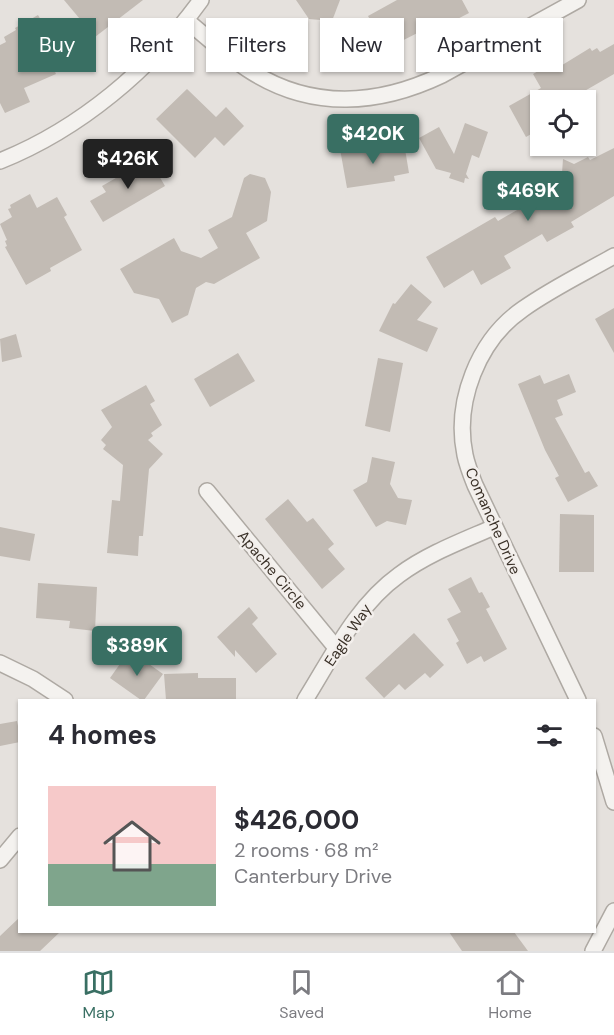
<!DOCTYPE html>
<html lang="en">
<head>
<meta charset="utf-8">
<style>
  :root { --surface:#fff; --page:#f7f7f7; --text:#2b2b33; --muted:#7c7c81; --line:#e1e1e2; --accent:#396f63 }
  body { margin:0; font-family:"DM Sans",sans-serif; background:var(--page); color:var(--text); height:100vh; display:flex; flex-direction:column; font-size:22px; white-space:nowrap }
  * { box-sizing:border-box; margin:0 }
  p { font-size:20px; color:var(--muted) }
  .icon { flex:none; width:33px; height:33px; fill:none; stroke:currentColor; stroke-width:2; stroke-linecap:round; stroke-linejoin:round }
  .map { position:relative; flex:1; overflow:hidden }
  .side { position:absolute; left:18px; top:699px; width:578px; height:234px; display:flex; flex-direction:column; background:var(--surface); border-radius:0px; box-shadow:0 2px 4px #0004 }
  .side>* { flex:none }
  .guide { position:absolute; left:18px; top:18px; width:579px; height:54px; display:flex; gap:12px }
  .tools { position:absolute; left:530px; top:90px; display:grid; gap:12px }
  .tools a { display:grid; place-items:center; width:66px; height:66px; border-radius:0px; background:var(--surface); box-shadow:0 2px 4px #0004; font-size:30px }
  .price { position:absolute; translate:-50% -51px; padding:0 14px; border-radius:6px; background:var(--accent); color:#fff; font-size:20px; line-height:39px; filter:drop-shadow(0 2px 3px #0008) }
  .price::after { content:''; position:absolute; left:50%; top:36px; width:18px; height:14px; margin-left:-9px; background:inherit; clip-path:polygon(0 0,100% 0,50% 100%) }
  .price.current { background:#222; color:#fff }
  ul { padding:0; list-style:none }
  li { display:flex; align-items:center; gap:18px; height:150px; padding:0 30px }
  li span { display:grid; place-items:center; flex:none; width:168px; height:120px; border-radius:0px; color:#555 }
  li>.icon { margin-inline-start:auto }
  span .icon { width:72px; height:72px; fill:#fffc; stroke-width:1 }
  li b { font-size:26px }
  h2 { display:flex; justify-content:space-between; align-items:center; height:72px; padding:0 30px; font-size:26px }
  .chip { padding:0 21px; border-radius:0px; background:var(--surface); box-shadow:0 2px 4px #0004; font-size:21px; line-height:54px }
  .chip.current { background:var(--accent); color:#fff }
  .menu { display:flex; justify-content:space-around; align-items:center; height:84px; border-top:2px solid var(--line); background:var(--surface); font-size:16px; color:var(--muted) }
  .menu a { display:grid; justify-items:center; gap:3px }
  .menu .current { color:var(--accent) }
  .map>svg:first-child { display:block }
  .building { fill:#c2bbb4 }
  .lines { fill:none; stroke-linecap:round; stroke-linejoin:round }
  .street-casing { stroke:#aea9a3; stroke-width:18 }
  .street { stroke:#f4f2ef; stroke-width:15 }
  .labels { text-anchor:middle; stroke-width:5; stroke-linejoin:round; paint-order:stroke }
  .street-label { font-size:15px; fill:#3a3128; stroke:#f3efec }
</style>
</head>
<body>
<div class="map">
<svg width="614" height="951" viewBox="0 0 614 951">
  <rect width="100%" height="100%" fill="#e5e1dd"/>
  <!-- building -->
  <g class="building">
    <polygon points="64,0 143,0 95,37"/>
    <polygon points="296,0 340,0 332,21 309,19"/>
    <polygon points="397,0 462,0 469,13 440,28 437,23 386,49 368,16"/>
    <polygon points="38,15 62,55 50,61 56,74 24,88 30,102 5,113 0,103 0,45 6,42 4,37 16,30 15,28"/>
    <polygon points="614,44 614,74 569,100 540,100 540,129 526,137 509,106 541,88 533,74 556,61 559,67 590,48 592,51 597,48 600,52"/>
    <polygon points="187,89 216,117 226,107 244,126 224,146 215,137 195,158 156,119"/>
    <polygon points="465,123 488,132 479,158 472,155 466,174 469,179 465,178 464,183 449,178 451,173 436,169 419,138 439,127 454,154"/>
    <polygon points="387,143 388,152 405,149 409,173 394,176 395,181 347,188 340,149"/>
    <polygon points="614,148 614,196 571,222 574,227 547,242 542,234 504,256 511,268 481,285 473,270 444,288 426,257 495,217 498,221 524,206 524,199 532,195 528,189 538,183 561,187 563,159 574,164 588,157 590,160"/>
    <polygon points="149,159 165,186 103,222 90,201 106,192 102,186"/>
    <polygon points="250,174 265,178 271,192 267,221 246,233 260,258 214,284 206,282 196,288 188,315 172,323 159,299 134,293 120,269 174,238 181,251 201,258 218,248 208,230 232,217 244,178"/>
    <polygon points="30,194 37,208 57,197 67,215 64,217 82,250 50,268 51,271 26,285 5,247 7,246 5,241 7,240 0,224 12,217 8,209 11,208 10,205"/>
    <polygon points="411,284 432,302 417,320 438,328 427,352 379,331 393,303 395,304"/>
    <polygon points="614,308 614,353 595,319"/>
    <polygon points="16,334 22,357 2,362 0,339"/>
    <polygon points="238,353 255,381 210,407 194,379"/>
    <polygon points="378,358 403,363 390,432 365,426"/>
    <polygon points="569,374 576,392 557,400 563,415 555,418 585,473 589,471 598,486 568,502 555,478 559,476 545,450 518,384 540,375 544,384"/>
    <polygon points="146,385 155,401 150,404 162,425 151,433 153,436 148,440 163,454 149,469 143,536 139,536 138,556 107,553 112,500 120,501 123,465 103,449 106,445 101,440 112,427 101,410"/>
    <polygon points="372,457 395,462 390,484 398,498 412,500 406,525 387,521 376,527 353,490 367,482"/>
    <polygon points="288,499 307,522 313,518 334,544 328,549 345,569 322,589 265,519"/>
    <polygon points="560,514 594,515 594,572 559,572"/>
    <polygon points="0,527 35,534 30,561 0,556"/>
    <polygon points="471,577 479,593 482,592 490,607 486,609 507,649 484,662 481,656 467,664 456,643 459,641 447,619 461,612 448,589"/>
    <polygon points="38,583 97,587 95,631 69,628 70,621 36,618"/>
    <polygon points="249,607 258,618 252,624 277,654 256,673 235,650 235,657 217,637"/>
    <polygon points="414,633 444,665 430,678 425,673 405,690 399,684 384,698 365,678"/>
    <polygon points="127,654 140,663 142,659 163,674 144,700 141,700 110,678"/>
    <polygon points="198,673 198,678 236,678 236,700 166,700 164,674"/>
    <polygon points="17,721 18,726 20,725 20,742 0,746 0,724"/>
    <polygon points="20,917 20,932 60,932 40,951 0,951 0,936"/>
    <polygon points="449,932 514,932 528,951 462,951"/>
  </g>
  <g class="lines">
    <!-- street casing -->
    <g class="street-casing">
      <g id="street">
        <path d="M186 20C208 38 228 57 252 72 313 110 379 105 442 75L578 0"/>
        <path d="M0 161C80 129 151 69 201 0"/>
        <polyline points="207,491 337,649"/>
        <polyline points="0,663 33,679 65,700"/>
        <path d="M305 700C332 657 356 606 399 575 427 554 462 541 494 527"/>
        <path d="M578 700 475 485C471 475 467 465 465 455 454 402 478 340 523 309 551 289 584 273 614 256"/>
        <polyline points="594,736 614,802"/>
        <polyline points="0,860 20,836"/>
        <polyline points="593,951 614,911"/>
      </g>
    </g>
    <!-- street -->
    <use href="#street" class="street"/>
  </g>
  <g class="labels">
    <!-- street labels -->
    <g class="street-label">
      <text transform="translate(493 521) rotate(66)" y="5">Comanche Drive</text>
      <text transform="translate(272 570) rotate(50)" y="5">Apache Circle</text>
      <text transform="translate(348 635) rotate(-56)" y="5">Eagle Way</text>
    </g>
  </g>
</svg>
<div class="tools">
<a><svg class="icon" aria-label="locate" viewBox="0 0 24 24"><circle cx="12" cy="12" r="6"/><path d="M12 2v4M12 18v4M2 12h4M18 12h4"/></svg></a>
</div>
<b class="price" style="left:373px;top:165px">$420K</b>
<b class="price current" style="left:128px;top:190px">$426K</b>
<b class="price" style="left:528px;top:222px">$469K</b>
<b class="price" style="left:137px;top:677px">$389K</b>
<div class="guide">
<a class="chip current">Buy</a>
<a class="chip">Rent</a>
<a class="chip">Filters</a>
<a class="chip">New</a>
<a class="chip">Apartment</a>
</div>
<section class="side">
<h2>4 homes<svg class="icon" aria-label="filters" viewBox="0 0 24 24"><path d="M4 7h16M4 17h16"/><circle cx="9" cy="7" r="2"/><circle cx="15" cy="17" r="2"/></svg></h2>
<ul>
<li><span style="background:linear-gradient(#f6c9c9 65%,#7fa58c 0)"><svg class="icon" aria-label="home" viewBox="0 0 24 24"><path d="M3 11l9-7 9 7M6 9v11h12V9"/></svg></span><div><b>$426,000</b><p>2 rooms · 68 m²</p><p>Canterbury Drive</p></div></li>
</ul>
</section>
</div>
<nav class="menu">
<a class="current"><svg class="icon" aria-label="map" viewBox="0 0 24 24"><path d="M3 6l6-2 6 2 6-2v14l-6 2-6-2-6 2zM9 4v14M15 6v14"/></svg>Map</a>
<a><svg class="icon" aria-label="saved" viewBox="0 0 24 24"><path d="M7 4h10v16l-5-4-5 4z"/></svg>Saved</a>
<a><svg class="icon" aria-label="home" viewBox="0 0 24 24"><path d="M3 11l9-7 9 7M6 9v11h12V9"/></svg>Home</a>
</nav>
</body>
</html>
